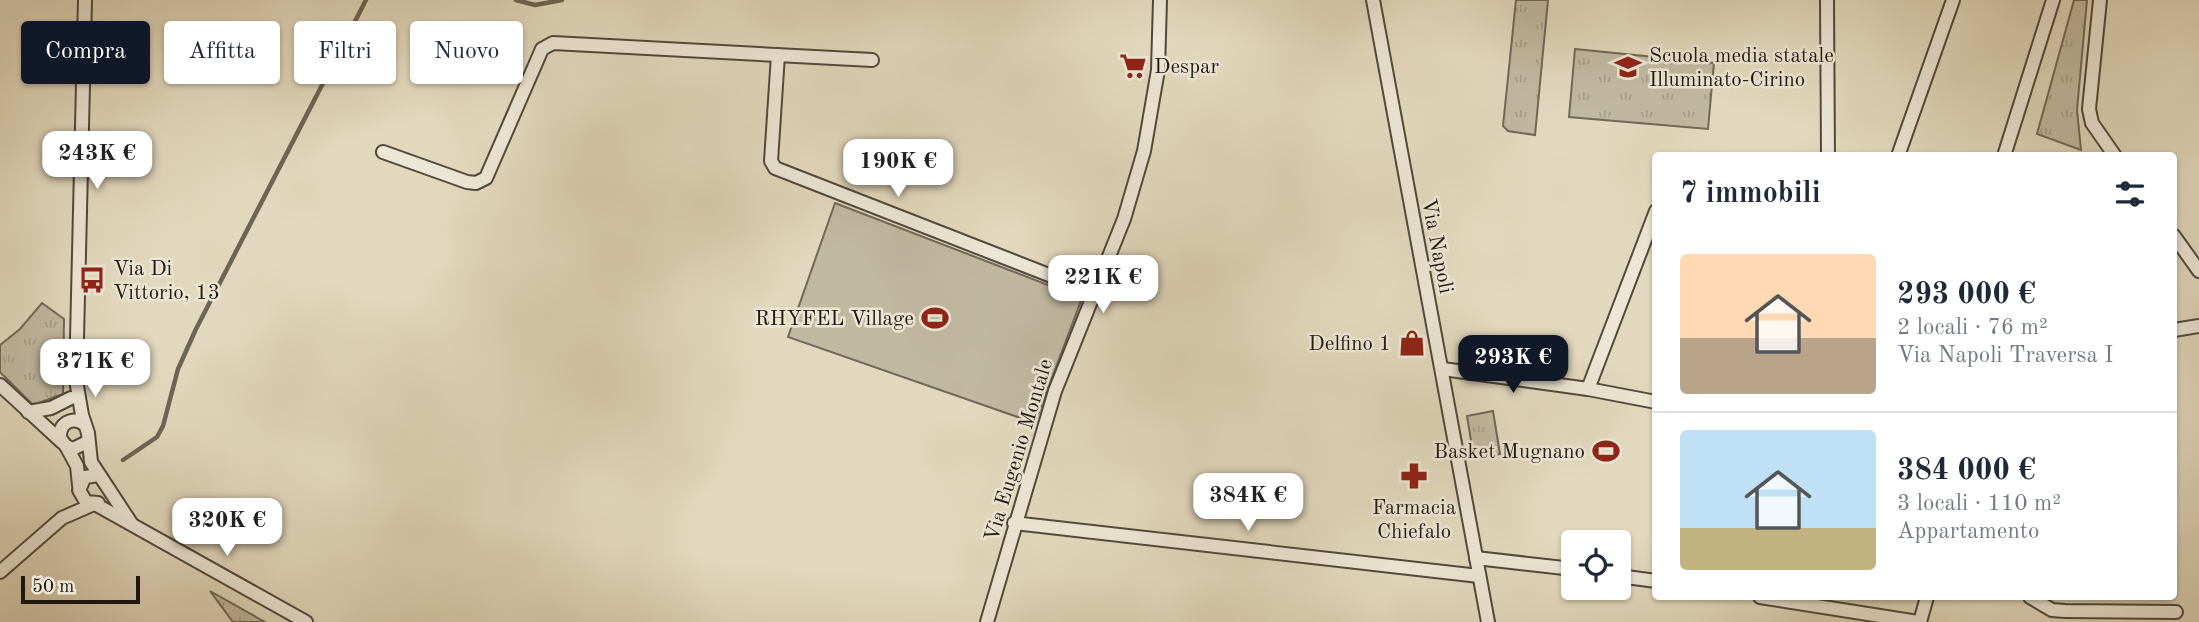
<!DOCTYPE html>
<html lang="it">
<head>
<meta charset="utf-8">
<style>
  :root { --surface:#fff; --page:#f6f6f7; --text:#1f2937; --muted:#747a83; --line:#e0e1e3; --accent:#111827 }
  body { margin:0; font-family:"Old Standard TT",serif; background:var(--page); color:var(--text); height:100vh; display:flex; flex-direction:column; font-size:26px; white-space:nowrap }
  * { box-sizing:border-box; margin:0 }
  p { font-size:23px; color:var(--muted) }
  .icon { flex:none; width:38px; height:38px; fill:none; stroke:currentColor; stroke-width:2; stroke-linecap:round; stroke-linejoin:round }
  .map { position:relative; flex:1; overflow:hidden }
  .details { position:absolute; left:1652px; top:152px; width:525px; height:448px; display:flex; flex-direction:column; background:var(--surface); border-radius:7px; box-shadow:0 2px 5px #0004 }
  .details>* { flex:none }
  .banner { position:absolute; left:21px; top:21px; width:665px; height:63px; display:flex; gap:14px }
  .controls { position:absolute; left:1561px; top:530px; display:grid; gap:14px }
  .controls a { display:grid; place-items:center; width:70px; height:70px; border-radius:7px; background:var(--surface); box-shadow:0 2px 5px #0004; font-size:35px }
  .scale { position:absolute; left:21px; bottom:18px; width:119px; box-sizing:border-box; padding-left:7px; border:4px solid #211910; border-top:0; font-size:19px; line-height:24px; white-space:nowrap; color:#211910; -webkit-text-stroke:5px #ece6d4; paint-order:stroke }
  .price { position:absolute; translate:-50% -60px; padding:0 16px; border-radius:14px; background:#fff; color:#222; font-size:23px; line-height:46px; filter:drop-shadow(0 2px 4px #0008) }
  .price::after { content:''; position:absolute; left:50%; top:42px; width:21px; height:16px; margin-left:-10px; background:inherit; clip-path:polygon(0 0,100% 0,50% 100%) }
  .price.on { background:var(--accent); color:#fff }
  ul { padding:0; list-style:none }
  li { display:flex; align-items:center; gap:21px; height:175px; padding:0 28px }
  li+li { border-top:2px solid var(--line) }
  li span { display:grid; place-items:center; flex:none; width:196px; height:140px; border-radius:7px; color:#555 }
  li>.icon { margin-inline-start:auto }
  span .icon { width:84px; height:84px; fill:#fffc; stroke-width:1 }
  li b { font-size:30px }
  h2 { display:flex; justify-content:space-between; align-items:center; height:84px; padding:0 28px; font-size:30px }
  .pill { padding:0 24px; border-radius:7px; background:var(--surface); box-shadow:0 2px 5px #0004; font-size:24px; line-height:63px }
  .pill.on { background:var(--accent); color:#fff }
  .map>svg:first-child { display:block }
  .grass { fill:url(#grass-tufts); stroke:#716858; stroke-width:2 }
  .pitch { fill:#c1b8a0; stroke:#716858; stroke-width:2 }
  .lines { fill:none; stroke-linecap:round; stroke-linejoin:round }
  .stream { stroke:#6d6554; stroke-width:4.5 }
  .minor-casing { stroke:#51493b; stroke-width:16 }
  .minor { stroke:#ece6d4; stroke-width:12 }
  .labels { text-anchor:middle; stroke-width:5; stroke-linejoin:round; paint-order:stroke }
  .poi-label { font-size:21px; fill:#211910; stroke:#ece6d4; text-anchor:start }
  .street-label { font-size:21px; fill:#211910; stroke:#ece6d4 }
</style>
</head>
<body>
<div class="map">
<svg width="2199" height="622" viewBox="0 0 2199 622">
  <defs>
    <pattern id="grass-tufts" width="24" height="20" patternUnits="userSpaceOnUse" patternTransform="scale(1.75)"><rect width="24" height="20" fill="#c1b8a0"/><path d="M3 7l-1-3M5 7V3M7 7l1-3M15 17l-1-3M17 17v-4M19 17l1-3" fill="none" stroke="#a69e89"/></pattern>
  </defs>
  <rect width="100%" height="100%" fill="#e2d8bd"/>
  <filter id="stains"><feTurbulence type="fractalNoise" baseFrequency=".00286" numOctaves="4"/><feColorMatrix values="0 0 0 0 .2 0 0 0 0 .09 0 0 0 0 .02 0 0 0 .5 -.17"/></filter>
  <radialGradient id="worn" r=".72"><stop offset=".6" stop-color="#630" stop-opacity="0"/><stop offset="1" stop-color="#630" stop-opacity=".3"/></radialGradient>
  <!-- grass -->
  <g class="grass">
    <polygon points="1516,0 1548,0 1535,135 1508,131 1503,126"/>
    <polygon points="2074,0 2087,0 2077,110 2081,150 2037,134"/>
    <polygon points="1575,49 1714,63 1708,129 1569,117"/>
    <polygon points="42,303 64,319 63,394 33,405 0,372 0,345 20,329"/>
    <polygon points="1493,411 1500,454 1474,459 1467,416"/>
    <polygon points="210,591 265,622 233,622"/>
  </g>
  <!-- pitch -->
  <polygon class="pitch" points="835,203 1082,298 1035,423 788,337"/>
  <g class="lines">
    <!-- stream -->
    <g class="stream">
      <polyline points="516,0 535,5 562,0"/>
      <polyline points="123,460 157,437 163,426 178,369 196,329 366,0"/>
    </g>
    <!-- minor casing -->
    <g class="minor-casing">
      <g id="minor">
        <polyline points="85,0 76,380 82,415 88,433 91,462 131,523"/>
        <polyline points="1373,0 1488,622"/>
        <polyline points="1827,0 1828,156"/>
        <polyline points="2100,0 2089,109 2092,123 2115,156"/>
        <polyline points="778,55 771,161 775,168 1095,293"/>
        <polyline points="383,152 467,182 476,183 486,178 542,49 553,43 872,60"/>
        <polyline points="1898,156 1953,0"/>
        <polyline points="2004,156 2053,0"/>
        <polyline points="2174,236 2199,271"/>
        <polyline points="2174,330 2199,326"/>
        <polyline points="1443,369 1588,389 1656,402"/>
        <polyline points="0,385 62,442"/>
        <polyline points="1588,389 1656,211"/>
        <polyline points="28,412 51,408 71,398"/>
        <path d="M84 424C72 416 59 423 60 438L66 446 73 449 87 442"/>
        <polyline points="66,446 77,466 79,485"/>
        <polyline points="98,503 86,502 79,490 85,477 99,475"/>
        <polyline points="95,504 306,622"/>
        <polyline points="1014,523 1479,576"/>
        <polyline points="1476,558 1573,569"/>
        <polyline points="0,572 62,518 94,504"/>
        <polyline points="1619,576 1656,581"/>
        <polyline points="1760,597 1918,622"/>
        <polyline points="2030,597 2052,610 2065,611 2176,612"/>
        <polyline points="987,622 1055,391 1124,219 1144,151 1158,70 1160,0"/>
        <polyline points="1920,622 1927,597"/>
      </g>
    </g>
    <!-- minor -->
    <use href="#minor" class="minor"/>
  </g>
  <!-- icons -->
  <defs>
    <g id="supermarket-bare" transform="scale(2.1)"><path d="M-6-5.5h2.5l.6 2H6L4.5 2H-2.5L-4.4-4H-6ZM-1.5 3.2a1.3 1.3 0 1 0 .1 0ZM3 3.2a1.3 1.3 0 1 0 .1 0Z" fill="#8f2418" stroke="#ece6d4" stroke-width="2.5" paint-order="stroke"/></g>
    <g id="school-bare" transform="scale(2.1)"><path d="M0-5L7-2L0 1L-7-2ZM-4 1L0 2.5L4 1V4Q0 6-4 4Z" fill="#8f2418" stroke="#ece6d4" stroke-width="2.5" paint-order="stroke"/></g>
    <g id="bus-bare" transform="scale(2.1)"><path d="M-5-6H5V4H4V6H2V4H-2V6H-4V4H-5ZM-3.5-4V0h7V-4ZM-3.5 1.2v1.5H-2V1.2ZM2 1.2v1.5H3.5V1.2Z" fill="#8f2418" stroke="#ece6d4" stroke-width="2.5" paint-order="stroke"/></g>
    <g id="stadium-bare" transform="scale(2.1)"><path d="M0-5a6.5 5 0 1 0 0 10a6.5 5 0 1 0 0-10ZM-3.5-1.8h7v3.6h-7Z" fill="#8f2418" stroke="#ece6d4" stroke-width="2.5" paint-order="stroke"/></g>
    <g id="shop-bare" transform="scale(2.1)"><path d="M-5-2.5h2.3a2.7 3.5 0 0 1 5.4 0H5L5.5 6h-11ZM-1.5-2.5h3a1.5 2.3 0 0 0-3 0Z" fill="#8f2418" stroke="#ece6d4" stroke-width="2.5" paint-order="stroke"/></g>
    <g id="pharmacy-bare" transform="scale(2.1)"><path d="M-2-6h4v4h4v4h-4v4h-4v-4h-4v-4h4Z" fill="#8f2418" stroke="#ece6d4" stroke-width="2.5" paint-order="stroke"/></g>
  </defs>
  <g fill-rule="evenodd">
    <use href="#supermarket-bare" x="1133" y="66"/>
    <use href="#school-bare" x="1628" y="67"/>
    <use href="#bus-bare" x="92" y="280"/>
    <use href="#stadium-bare" x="935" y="318"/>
    <use href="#shop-bare" x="1412" y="343"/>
    <use href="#stadium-bare" x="1606" y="451"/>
    <use href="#pharmacy-bare" x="1414" y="476"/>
  </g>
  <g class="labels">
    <!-- poi labels -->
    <g class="poi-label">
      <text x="1649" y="62">Scuola media statale<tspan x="1649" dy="24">Illuminato-Cirino</tspan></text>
      <text x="1154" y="73">Despar</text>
      <text x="113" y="275">Via Di<tspan x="113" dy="24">Vittorio, 13</tspan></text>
      <text x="914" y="325" text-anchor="end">RHYFEL Village</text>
      <text x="1391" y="350" text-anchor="end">Delfino 1</text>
      <text x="1585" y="458" text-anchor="end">Basket Mugnano</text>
      <text x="1414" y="514" text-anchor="middle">Farmacia<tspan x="1414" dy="24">Chiefalo</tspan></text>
    </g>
    <!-- street labels -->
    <g class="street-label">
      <text transform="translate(1438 246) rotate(79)" y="7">Via Napoli</text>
      <text transform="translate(1018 450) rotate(-73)" y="7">Via Eugenio Montale</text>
    </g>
  </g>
  <rect width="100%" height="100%" filter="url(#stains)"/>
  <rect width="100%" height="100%" fill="url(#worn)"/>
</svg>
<div class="controls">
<a><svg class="icon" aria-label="locate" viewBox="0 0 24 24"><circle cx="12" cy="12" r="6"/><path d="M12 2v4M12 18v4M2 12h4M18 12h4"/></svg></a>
</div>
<div class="scale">50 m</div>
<b class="price" style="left:97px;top:191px">243K €</b>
<b class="price" style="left:898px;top:199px">190K €</b>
<b class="price" style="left:1103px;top:315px">221K €</b>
<b class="price on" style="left:1513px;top:395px">293K €</b>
<b class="price" style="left:95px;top:399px">371K €</b>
<b class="price" style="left:1248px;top:533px">384K €</b>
<b class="price" style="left:227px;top:558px">320K €</b>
<div class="banner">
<a class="pill on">Compra</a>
<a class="pill">Affitta</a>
<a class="pill">Filtri</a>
<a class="pill">Nuovo</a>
</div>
<section class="details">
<h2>7 immobili<svg class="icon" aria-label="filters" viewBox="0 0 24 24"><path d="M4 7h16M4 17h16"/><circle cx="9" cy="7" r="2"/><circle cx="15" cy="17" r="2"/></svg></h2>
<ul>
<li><span style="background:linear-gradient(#ffd9b3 60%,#b9a48a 0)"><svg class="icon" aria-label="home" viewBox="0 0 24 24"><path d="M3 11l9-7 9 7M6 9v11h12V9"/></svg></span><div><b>293 000 €</b><p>2 locali · 76 m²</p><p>Via Napoli Traversa I</p></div></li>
<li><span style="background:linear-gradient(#bfe0f5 70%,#c2b280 0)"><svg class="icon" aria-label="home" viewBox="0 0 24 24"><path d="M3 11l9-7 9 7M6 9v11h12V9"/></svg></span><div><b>384 000 €</b><p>3 locali · 110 m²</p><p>Appartamento</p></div></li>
</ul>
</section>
</div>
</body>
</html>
